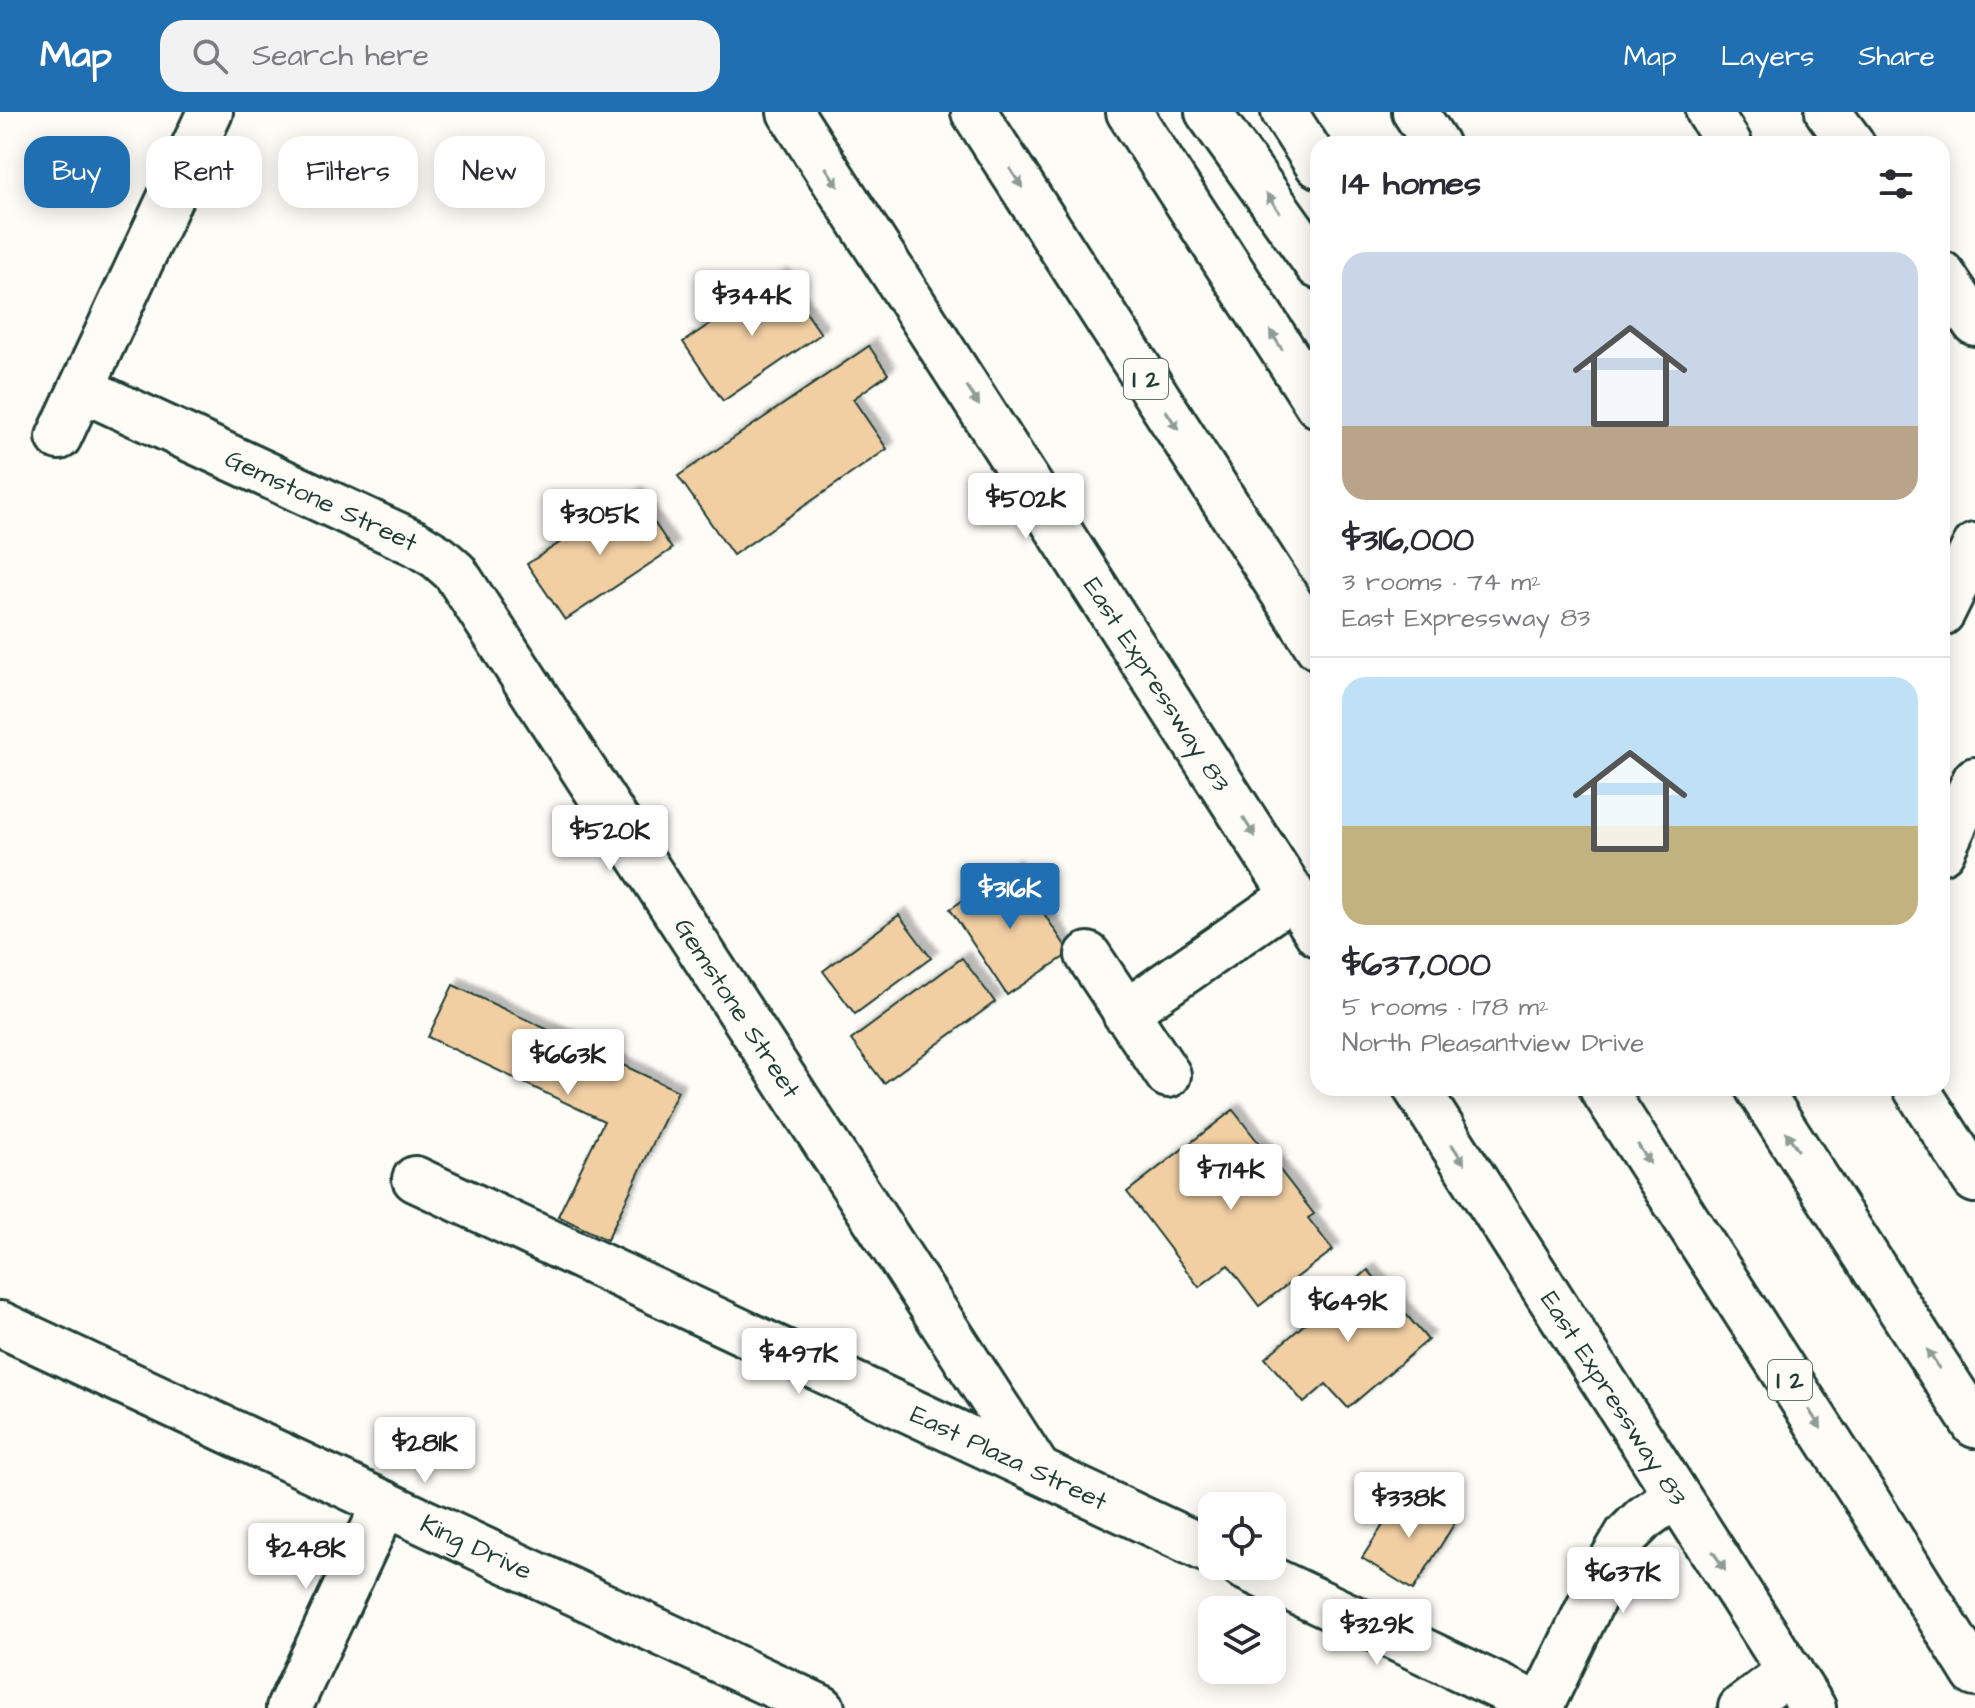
<!DOCTYPE html>
<html lang="en">
<head>
<meta charset="utf-8">
<style>
  :root { --surface:#fff; --page:#f2f2f3; --text:#2b2b33; --muted:#7c7c81; --line:#e1e1e2; --accent:#1f6fb2 }
  body { margin:0; font-family:"Architects Daughter",sans-serif; background:var(--page); color:var(--text); height:100vh; display:flex; flex-direction:column; font-size:30px; white-space:nowrap }
  * { box-sizing:border-box; margin:0 }
  p { font-size:26px; color:var(--muted) }
  .icon { flex:none; width:44px; height:44px; fill:none; stroke:currentColor; stroke-width:2; stroke-linecap:round; stroke-linejoin:round }
  .map { position:relative; flex:1; overflow:hidden }
  .panel { position:absolute; left:1310px; top:24px; width:640px; height:960px; display:flex; flex-direction:column; background:var(--surface); border-radius:24px; box-shadow:0 4px 20px #0003 }
  .panel>* { flex:none }
  .top-card { position:absolute; left:24px; top:24px; width:760px; height:72px; display:flex; gap:16px }
  .buttons { position:absolute; left:1198px; top:1380px; display:grid; gap:16px }
  .buttons a { display:grid; place-items:center; width:88px; height:88px; border-radius:16px; background:var(--surface); box-shadow:0 4px 20px #0003; font-size:40px }
  .price { position:absolute; translate:-50% -68px; padding:0 18px; border-radius:8px; background:#fff; color:#222; font-size:26px; line-height:52px; filter:drop-shadow(0 2px 4px #0008) }
  .price::after { content:''; position:absolute; left:50%; top:48px; width:24px; height:18px; margin-left:-12px; background:inherit; clip-path:polygon(0 0,100% 0,50% 100%) }
  .price.on { background:var(--accent); color:#fff }
  ul { padding:0; list-style:none }
  li { display:grid; align-content:center; gap:16px; height:424px; padding:0 32px }
  li+li { border-top:2px solid var(--line) }
  li span { display:grid; place-items:center; height:248px; border-radius:24px; color:#555 }
  li>.icon { margin-inline-start:auto }
  span .icon { width:144px; height:144px; fill:#fffc; stroke-width:1 }
  li b { font-size:34px }
  h2 { display:flex; justify-content:space-between; align-items:center; height:96px; padding:0 32px; font-size:34px }
  .pill { padding:0 28px; border-radius:24px; background:var(--surface); box-shadow:0 4px 20px #0003; font-size:28px; line-height:72px }
  .pill.on { background:var(--accent); color:#fff }
  header { display:flex; align-items:center; gap:48px; box-sizing:border-box; height:112px; padding:0 40px; background:var(--accent); color:#fff }
  header strong { font-size:38px }
  nav { display:flex; gap:44px; margin-inline-start:auto; font-size:28px }
  .search { width:560px; height:72px; background:var(--page); display:flex; align-items:center; gap:20px; box-sizing:border-box; padding:0 28px; border-radius:24px; color:var(--muted); font-size:30px }
  .map>svg:first-child { display:block }
  .building { fill:#f2cfa3; stroke:#1f3d34; stroke-width:2; filter:url(#shadow) }
  .lines { fill:none; stroke-linecap:round; stroke-linejoin:round }
  .minor-casing { stroke:#1f3d34; stroke-width:50 }
  .major-casing { stroke:#1f3d34; stroke-width:50 }
  .highway-casing { stroke:#1f3d34; stroke-width:50 }
  .minor { stroke:#fdfcf7; stroke-width:44 }
  .major { stroke:#fdfcf7; stroke-width:44 }
  .highway { stroke:#fdfcf7; stroke-width:44 }
  .oneway { fill:#8e9c96 }
  .labels { text-anchor:middle; stroke-width:6; stroke-linejoin:round; paint-order:stroke }
  .shield { fill:#fdfcf7; stroke:#62766e; stroke-width:2 }
  .shield-label { font-size:24px; font-weight:bold; fill:#1f3d34 }
  .street-label { font-size:26px; fill:#1f3d34; stroke:#fdfcf7 }
</style>
</head>
<body>
<header>
<strong>Map</strong>
<div class="search"><svg class="icon" aria-label="search" viewBox="0 0 24 24"><circle cx="10" cy="10" r="6"/><path d="M15 15l6 6"/></svg>Search here</div>
<nav><a>Map</a><a>Layers</a><a>Share</a></nav>
</header>
<div class="map">
<svg width="1975" height="1596" viewBox="0 0 1975 1596">
  <defs>
    <filter id="shadow"><feDropShadow dx="7" dy="-7" stdDeviation="2" flood-color="#0004"/></filter>
  </defs>
  <rect width="100%" height="100%" fill="#fdfcf7"/>
  <filter id="ink" filterUnits="userSpaceOnUse"><feTurbulence type="fractalNoise" baseFrequency=".0125" numOctaves="2"/><feDisplacementMap in="SourceGraphic" scale="16" xChannelSelector="R" yChannelSelector="G"/><feConvolveMatrix kernelMatrix="1 2 1 2 8 2 1 2 1" color-interpolation-filters="sRGB"/></filter>
  <g filter="url(#ink)">
    <!-- building -->
    <g class="building">
      <polygon points="781,164 821,222 723,289 683,230"/>
      <polygon points="869,234 888,262 853,287 887,337 733,443 678,364"/>
      <polygon points="635,382 672,437 565,508 527,452"/>
      <polygon points="1013,755 1070,841 1007,883 950,797"/>
      <polygon points="899,803 931,846 855,902 823,859"/>
      <polygon points="962,846 995,890 884,971 851,928"/>
      <polygon points="453,873 678,979 607,1128 558,1104 604,1009 428,925"/>
      <polygon points="1233,998 1314,1102 1308,1106 1333,1138 1259,1194 1228,1153 1199,1175 1127,1080"/>
      <polygon points="1368,1158 1428,1228 1348,1296 1326,1272 1304,1291 1265,1246"/>
      <polygon points="1406,1377 1456,1409 1413,1478 1362,1446"/>
    </g>
    <g class="lines">
      <!-- minor casing -->
      <g class="minor-casing">
        <g id="minor">
          <polyline points="1415,0 1436,32"/>
          <polyline points="1709,0 1729,32"/>
          <polyline points="1828,0 1852,32"/>
          <polyline points="1942,162 1975,211"/>
          <path id="s1" d="M82 277 415 431 438 445 455 460 1038 1358"/>
          <polyline points="59,325 210,0"/>
          <polyline points="1942,501 1975,434"/>
          <polyline points="1942,739 1975,668"/>
          <polyline points="1088,843 1168,963"/>
          <polyline points="1125,901 1293,784"/>
          <path id="s2" d="M415 1067 1212 1440"/>
          <path id="s3" d="M0 1212 822 1596"/>
          <polyline points="1242,1454 1540,1594"/>
          <polyline points="289,1596 385,1392"/>
          <polyline points="1540,1596 1612,1448 1627,1423 1644,1406 1676,1383"/>
          <polyline points="1741,1596 1790,1559"/>
        </g>
      </g>
      <!-- major casing -->
      <g class="major-casing">
        <g id="major">
          <path id="s4" d="M790 0 1318 822"/>
          <polyline points="1284,0 1318,53"/>
          <path id="s5" d="M1416 976 1813 1596"/>
          <polyline points="1916,976 1975,1068"/>
        </g>
      </g>
      <!-- highway casing -->
      <g class="highway-casing">
        <g id="highway">
          <polyline points="974,0 1318,535"/>
          <polyline points="1129,0 1318,293"/>
          <polyline points="1208,0 1318,154"/>
          <polyline points="1602,976 1866,1387 1975,1562"/>
          <polyline points="1758,976 1975,1313"/>
        </g>
      </g>
      <!-- minor -->
      <use href="#minor" class="minor"/>
      <!-- major -->
      <use href="#major" class="major"/>
      <!-- highway -->
      <use href="#highway" class="highway"/>
    </g>
    <!-- one-way arrows -->
    <defs><path id="oneway-solid" d="M-6-.8H1V-3.2L6.5 0L1 3.2V.8H-6Z" transform="scale(2)"/></defs>
    <g class="oneway">
      <use href="#oneway-solid" transform="translate(832 65) rotate(57)"/>
      <use href="#oneway-solid" transform="translate(1016 66) rotate(57)"/>
      <use href="#oneway-solid" transform="translate(1273 91) rotate(-125)"/>
      <use href="#oneway-solid" transform="translate(1276 228) rotate(-123)"/>
      <use href="#oneway-solid" transform="translate(973 284) rotate(57)"/>
      <use href="#oneway-solid" transform="translate(1172 308) rotate(57)"/>
      <use href="#oneway-solid" transform="translate(1249 715) rotate(57)"/>
      <use href="#oneway-solid" transform="translate(1792 1029) rotate(-123)"/>
      <use href="#oneway-solid" transform="translate(1458 1042) rotate(57)"/>
      <use href="#oneway-solid" transform="translate(1644 1042) rotate(57)"/>
      <use href="#oneway-solid" transform="translate(1933 1247) rotate(-123)"/>
      <use href="#oneway-solid" transform="translate(1815 1307) rotate(57)"/>
      <use href="#oneway-solid" transform="translate(1719 1449) rotate(57)"/>
    </g>
  </g>
  <g class="labels">
    <!-- shield labels -->
    <g class="shield">
      <rect x="1124" y="247" width="44" height="40" rx="6"/>
      <rect x="1768" y="1248" width="44" height="40" rx="6"/>
    </g>
    <g class="shield-label">
      <text x="1146" y="275">I 2</text>
      <text x="1790" y="1276">I 2</text>
    </g>
    <!-- street labels -->
    <g class="street-label">
      <text dy="9" stroke="none"><textPath href="#s1" startOffset="264">Gemstone Street</textPath></text>
      <text dy="9" stroke="none"><textPath href="#s4" startOffset="680">East Expressway 83</textPath></text>
      <text dy="9" stroke="none"><textPath href="#s1" startOffset="936">Gemstone Street</textPath></text>
      <text dy="9" stroke="none"><textPath href="#s5" startOffset="368">East Expressway 83</textPath></text>
      <text dy="9" stroke="none"><textPath href="#s2" startOffset="656">East Plaza Street</textPath></text>
      <text dy="9" stroke="none"><textPath href="#s3" startOffset="526">King Drive</textPath></text>
    </g>
  </g>
</svg>
<div class="buttons">
<a><svg class="icon" aria-label="locate" viewBox="0 0 24 24"><circle cx="12" cy="12" r="6"/><path d="M12 2v4M12 18v4M2 12h4M18 12h4"/></svg></a>
<a><svg class="icon" aria-label="layers" viewBox="0 0 24 24"><path d="M12 4l9 5-9 5-9-5zM3 14l9 5 9-5"/></svg></a>
</div>
<b class="price" style="left:752px;top:226px">$344K</b>
<b class="price" style="left:1026px;top:429px">$502K</b>
<b class="price" style="left:600px;top:445px">$305K</b>
<b class="price" style="left:610px;top:761px">$520K</b>
<b class="price on" style="left:1010px;top:819px">$316K</b>
<b class="price" style="left:568px;top:985px">$663K</b>
<b class="price" style="left:1231px;top:1100px">$714K</b>
<b class="price" style="left:1348px;top:1232px">$649K</b>
<b class="price" style="left:799px;top:1284px">$497K</b>
<b class="price" style="left:425px;top:1373px">$281K</b>
<b class="price" style="left:1409px;top:1428px">$338K</b>
<b class="price" style="left:306px;top:1479px">$248K</b>
<b class="price" style="left:1623px;top:1503px">$637K</b>
<b class="price" style="left:1377px;top:1555px">$329K</b>
<div class="top-card">
<a class="pill on">Buy</a>
<a class="pill">Rent</a>
<a class="pill">Filters</a>
<a class="pill">New</a>
</div>
<section class="panel">
<h2>14 homes<svg class="icon" aria-label="filters" viewBox="0 0 24 24"><path d="M4 7h16M4 17h16"/><circle cx="9" cy="7" r="2"/><circle cx="15" cy="17" r="2"/></svg></h2>
<ul>
<li><span style="background:linear-gradient(#c9d6e8 70%,#b9a48a 0)"><svg class="icon" aria-label="home" viewBox="0 0 24 24"><path d="M3 11l9-7 9 7M6 9v11h12V9"/></svg></span><div><b>$316,000</b><p>3 rooms · 74 m²</p><p>East Expressway 83</p></div></li>
<li><span style="background:linear-gradient(#bfe0f5 60%,#c2b280 0)"><svg class="icon" aria-label="home" viewBox="0 0 24 24"><path d="M3 11l9-7 9 7M6 9v11h12V9"/></svg></span><div><b>$637,000</b><p>5 rooms · 178 m²</p><p>North Pleasantview Drive</p></div></li>
</ul>
</section>
</div>
</body>
</html>
